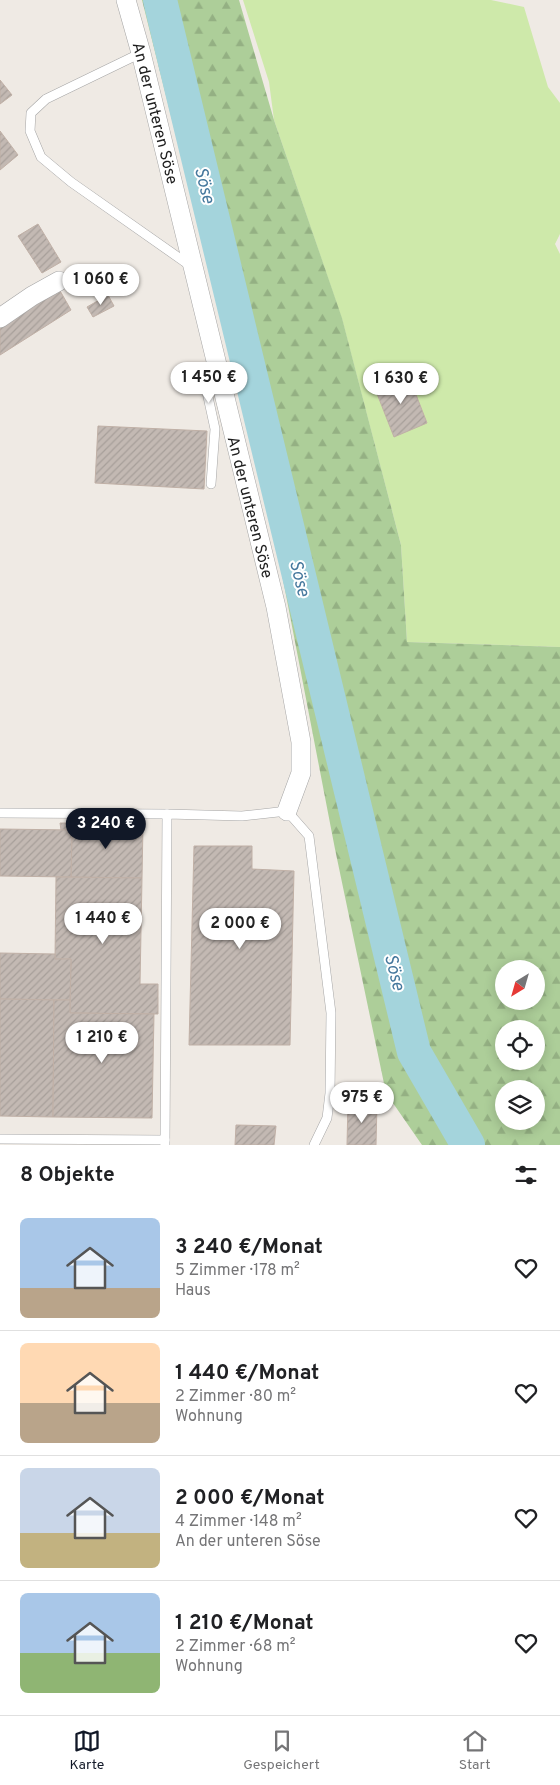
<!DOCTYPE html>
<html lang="de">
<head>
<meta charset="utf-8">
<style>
  :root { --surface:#fff; --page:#f2f2f2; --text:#202124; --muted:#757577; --line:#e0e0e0; --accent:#111827 }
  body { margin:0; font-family:Overpass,sans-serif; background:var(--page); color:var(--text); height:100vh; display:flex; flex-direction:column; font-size:19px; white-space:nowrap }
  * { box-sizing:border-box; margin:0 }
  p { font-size:16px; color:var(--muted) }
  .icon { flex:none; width:28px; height:28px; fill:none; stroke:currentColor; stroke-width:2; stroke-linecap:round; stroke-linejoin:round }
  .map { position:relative; height:1145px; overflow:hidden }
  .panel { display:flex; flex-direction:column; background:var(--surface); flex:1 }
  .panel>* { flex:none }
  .needle { width:32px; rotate:217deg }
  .fabs { position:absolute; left:495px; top:960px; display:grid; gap:10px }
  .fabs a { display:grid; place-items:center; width:50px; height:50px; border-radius:50%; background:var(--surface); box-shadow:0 2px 12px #0003; font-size:25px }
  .price { position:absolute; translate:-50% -42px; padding:0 11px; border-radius:18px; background:#fff; color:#222; font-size:16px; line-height:32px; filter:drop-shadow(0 1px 2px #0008) }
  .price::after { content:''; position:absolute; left:50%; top:30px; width:15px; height:11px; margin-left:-8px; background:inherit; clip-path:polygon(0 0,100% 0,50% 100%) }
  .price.on { background:var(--accent); color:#fff }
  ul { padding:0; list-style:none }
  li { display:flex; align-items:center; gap:15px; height:125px; padding:0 20px }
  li+li { border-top:1px solid var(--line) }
  li span { display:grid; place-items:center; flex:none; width:140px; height:100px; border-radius:8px; color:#555 }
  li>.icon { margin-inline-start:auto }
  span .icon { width:60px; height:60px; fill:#fffc; stroke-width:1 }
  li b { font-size:21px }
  h2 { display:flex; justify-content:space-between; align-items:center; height:60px; padding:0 20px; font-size:21px }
  .tab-bar { display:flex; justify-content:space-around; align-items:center; height:70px; border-top:1px solid var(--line); background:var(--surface); font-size:14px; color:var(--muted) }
  .tab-bar a { display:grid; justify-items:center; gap:2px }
  .tab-bar .on { color:var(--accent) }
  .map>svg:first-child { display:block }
  .grass { fill:#cee9aa }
  .forest { fill:url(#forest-firs); fill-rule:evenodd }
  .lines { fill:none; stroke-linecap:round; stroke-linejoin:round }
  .river { stroke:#a4d4dc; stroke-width:34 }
  .building { fill:url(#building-hatch); stroke:#c0b0a6 }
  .lane-casing { stroke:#a5a5a5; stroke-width:10 }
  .street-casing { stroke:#a5a5a5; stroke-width:20 }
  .lane { stroke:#fff; stroke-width:9 }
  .street { stroke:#fff; stroke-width:19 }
  .labels { text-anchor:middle; stroke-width:4; stroke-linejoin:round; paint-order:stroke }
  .street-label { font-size:16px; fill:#1e1e1e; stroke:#fff }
  .water-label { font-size:18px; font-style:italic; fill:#45789d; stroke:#fff }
</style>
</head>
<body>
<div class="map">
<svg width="560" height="1145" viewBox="0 0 560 1145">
  <defs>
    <pattern id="forest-firs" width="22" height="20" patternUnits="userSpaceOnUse" patternTransform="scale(1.25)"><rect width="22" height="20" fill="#adce99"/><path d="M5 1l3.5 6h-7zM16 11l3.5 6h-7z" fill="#94b083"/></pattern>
    <pattern id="building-hatch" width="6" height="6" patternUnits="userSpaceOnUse" patternTransform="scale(1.25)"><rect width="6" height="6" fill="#c3b9b3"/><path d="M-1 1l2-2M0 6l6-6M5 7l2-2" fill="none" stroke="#a79f9a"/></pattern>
  </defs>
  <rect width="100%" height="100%" fill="#efeae4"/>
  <!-- grass -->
  <polygon class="grass" points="243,0 491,0 524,7 548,87 560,103 560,234 555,244 560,254 560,647 407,642 401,545 342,319 274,120 269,82"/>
  <!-- forest -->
  <path class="forest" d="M142 0H239L274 120 342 318 401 545 407 642 560 647V1145H422L386 1093 335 849 269 507ZM504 969H536V1001H504ZM504 1029H536V1061H504ZM504 1089H536V1121H504Z"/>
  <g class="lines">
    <!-- river -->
    <polyline class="river" points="160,0 414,1052 468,1145"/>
  </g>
  <!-- building -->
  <g class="building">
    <polygon points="0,80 12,95 0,104"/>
    <polygon points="0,131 18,155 0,170"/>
    <polygon points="38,224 61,262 42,273 18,236"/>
    <polygon points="59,289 71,310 0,355 0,328"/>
    <polygon points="108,295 114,306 93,317 87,307"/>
    <polygon points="408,374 427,423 394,437 374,386"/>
    <polygon points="98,426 207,431 204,489 95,483"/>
    <polygon points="60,823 143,824 142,878 71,877 72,830 61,830"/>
    <polygon points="0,829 72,830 71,877 0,876"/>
    <polygon points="194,846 252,846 252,869 294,871 290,1045 189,1045"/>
    <polygon points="56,877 142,878 140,984 158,984 158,1014 70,1013 71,959 55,959"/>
    <polygon points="0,953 55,954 55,959 71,959 70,1000 0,999"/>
    <polygon points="0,999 54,1000 53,1117 0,1116"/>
    <polygon points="54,1000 70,1000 70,1013 154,1014 152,1118 53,1117"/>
    <polygon points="348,1102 377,1103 376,1145 347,1145"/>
    <polygon points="236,1125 276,1126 274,1145 235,1145"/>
  </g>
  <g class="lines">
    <!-- lane casing -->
    <g class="lane-casing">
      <g id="lane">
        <polyline points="141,53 46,99 31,113 30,131 41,157 71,182 192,267"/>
        <polyline points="211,484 215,429 202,369 216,364"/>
        <polyline points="0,813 167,814"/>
        <polyline points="0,1139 165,1140"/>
        <polyline points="165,1145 167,814 242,816 287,811 309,836 331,1013 330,1093 327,1118 314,1145"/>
      </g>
    </g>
    <!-- street casing -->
    <g class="street-casing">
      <g id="street">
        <polyline points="126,0 141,53 276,607 301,742 301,773 287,811"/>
        <polyline points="0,318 32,296 59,281"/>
      </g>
    </g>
    <!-- lane -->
    <use href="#lane" class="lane"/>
    <!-- street -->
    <use href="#street" class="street"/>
  </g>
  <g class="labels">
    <!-- street labels -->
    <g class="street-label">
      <text transform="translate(156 113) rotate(76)" y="6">An der unteren Söse</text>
      <text transform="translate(251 507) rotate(76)" y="6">An der unteren Söse</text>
    </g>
    <!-- water labels -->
    <g class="water-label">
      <text transform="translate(205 185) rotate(76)" y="6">Söse</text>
      <text transform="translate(300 578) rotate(76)" y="6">Söse</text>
      <text transform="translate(395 972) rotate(76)" y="6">Söse</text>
    </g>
  </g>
</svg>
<div class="fabs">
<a><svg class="needle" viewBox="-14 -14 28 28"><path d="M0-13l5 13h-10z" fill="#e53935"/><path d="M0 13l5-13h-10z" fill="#757577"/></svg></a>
<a><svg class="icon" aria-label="locate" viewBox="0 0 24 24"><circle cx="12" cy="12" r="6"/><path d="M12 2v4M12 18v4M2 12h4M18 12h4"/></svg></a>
<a><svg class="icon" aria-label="layers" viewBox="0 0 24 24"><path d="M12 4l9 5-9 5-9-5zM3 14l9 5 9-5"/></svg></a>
</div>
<b class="price" style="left:101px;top:306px">1 060 €</b>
<b class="price" style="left:209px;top:404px">1 450 €</b>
<b class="price" style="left:401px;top:405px">1 630 €</b>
<b class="price on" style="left:106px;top:850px">3 240 €</b>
<b class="price" style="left:103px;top:945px">1 440 €</b>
<b class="price" style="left:240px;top:950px">2 000 €</b>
<b class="price" style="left:102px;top:1064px">1 210 €</b>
<b class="price" style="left:362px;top:1124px">975 €</b>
</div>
<section class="panel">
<h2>8 Objekte<svg class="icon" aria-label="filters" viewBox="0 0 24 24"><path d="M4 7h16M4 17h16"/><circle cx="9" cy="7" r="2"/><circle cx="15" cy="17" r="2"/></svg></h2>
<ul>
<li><span style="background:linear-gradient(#a9c7e8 70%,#b9a48a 0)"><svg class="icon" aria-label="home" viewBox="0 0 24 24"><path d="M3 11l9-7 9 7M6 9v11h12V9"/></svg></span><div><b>3 240 €/Monat</b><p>5 Zimmer · 178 m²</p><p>Haus</p></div><svg class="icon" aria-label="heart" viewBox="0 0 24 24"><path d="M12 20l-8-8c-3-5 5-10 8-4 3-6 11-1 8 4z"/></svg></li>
<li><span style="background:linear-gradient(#ffd9b3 60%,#b9a48a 0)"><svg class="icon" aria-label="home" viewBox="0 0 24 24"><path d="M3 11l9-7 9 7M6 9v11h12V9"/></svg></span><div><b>1 440 €/Monat</b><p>2 Zimmer · 80 m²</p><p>Wohnung</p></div><svg class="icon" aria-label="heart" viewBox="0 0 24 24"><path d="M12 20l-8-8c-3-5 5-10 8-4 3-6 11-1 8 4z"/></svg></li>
<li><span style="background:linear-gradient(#c9d6e8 65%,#c2b280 0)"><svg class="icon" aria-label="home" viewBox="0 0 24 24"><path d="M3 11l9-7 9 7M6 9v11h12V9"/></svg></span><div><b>2 000 €/Monat</b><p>4 Zimmer · 148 m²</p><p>An der unteren Söse</p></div><svg class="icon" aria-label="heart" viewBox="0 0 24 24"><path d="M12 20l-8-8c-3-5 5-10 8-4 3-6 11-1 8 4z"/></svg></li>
<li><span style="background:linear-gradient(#a9c7e8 60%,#8fb573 0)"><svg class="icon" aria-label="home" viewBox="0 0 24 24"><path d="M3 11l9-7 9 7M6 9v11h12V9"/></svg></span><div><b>1 210 €/Monat</b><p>2 Zimmer · 68 m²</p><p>Wohnung</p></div><svg class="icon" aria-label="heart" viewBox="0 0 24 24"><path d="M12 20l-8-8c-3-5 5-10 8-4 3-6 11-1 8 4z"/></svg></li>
</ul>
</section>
<nav class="tab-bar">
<a class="on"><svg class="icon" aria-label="map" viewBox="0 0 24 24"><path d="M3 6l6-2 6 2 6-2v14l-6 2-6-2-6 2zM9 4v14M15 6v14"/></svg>Karte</a>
<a><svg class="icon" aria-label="saved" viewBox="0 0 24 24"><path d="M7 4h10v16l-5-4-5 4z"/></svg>Gespeichert</a>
<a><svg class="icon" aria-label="home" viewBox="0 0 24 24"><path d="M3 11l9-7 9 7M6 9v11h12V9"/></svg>Start</a>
</nav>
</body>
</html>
